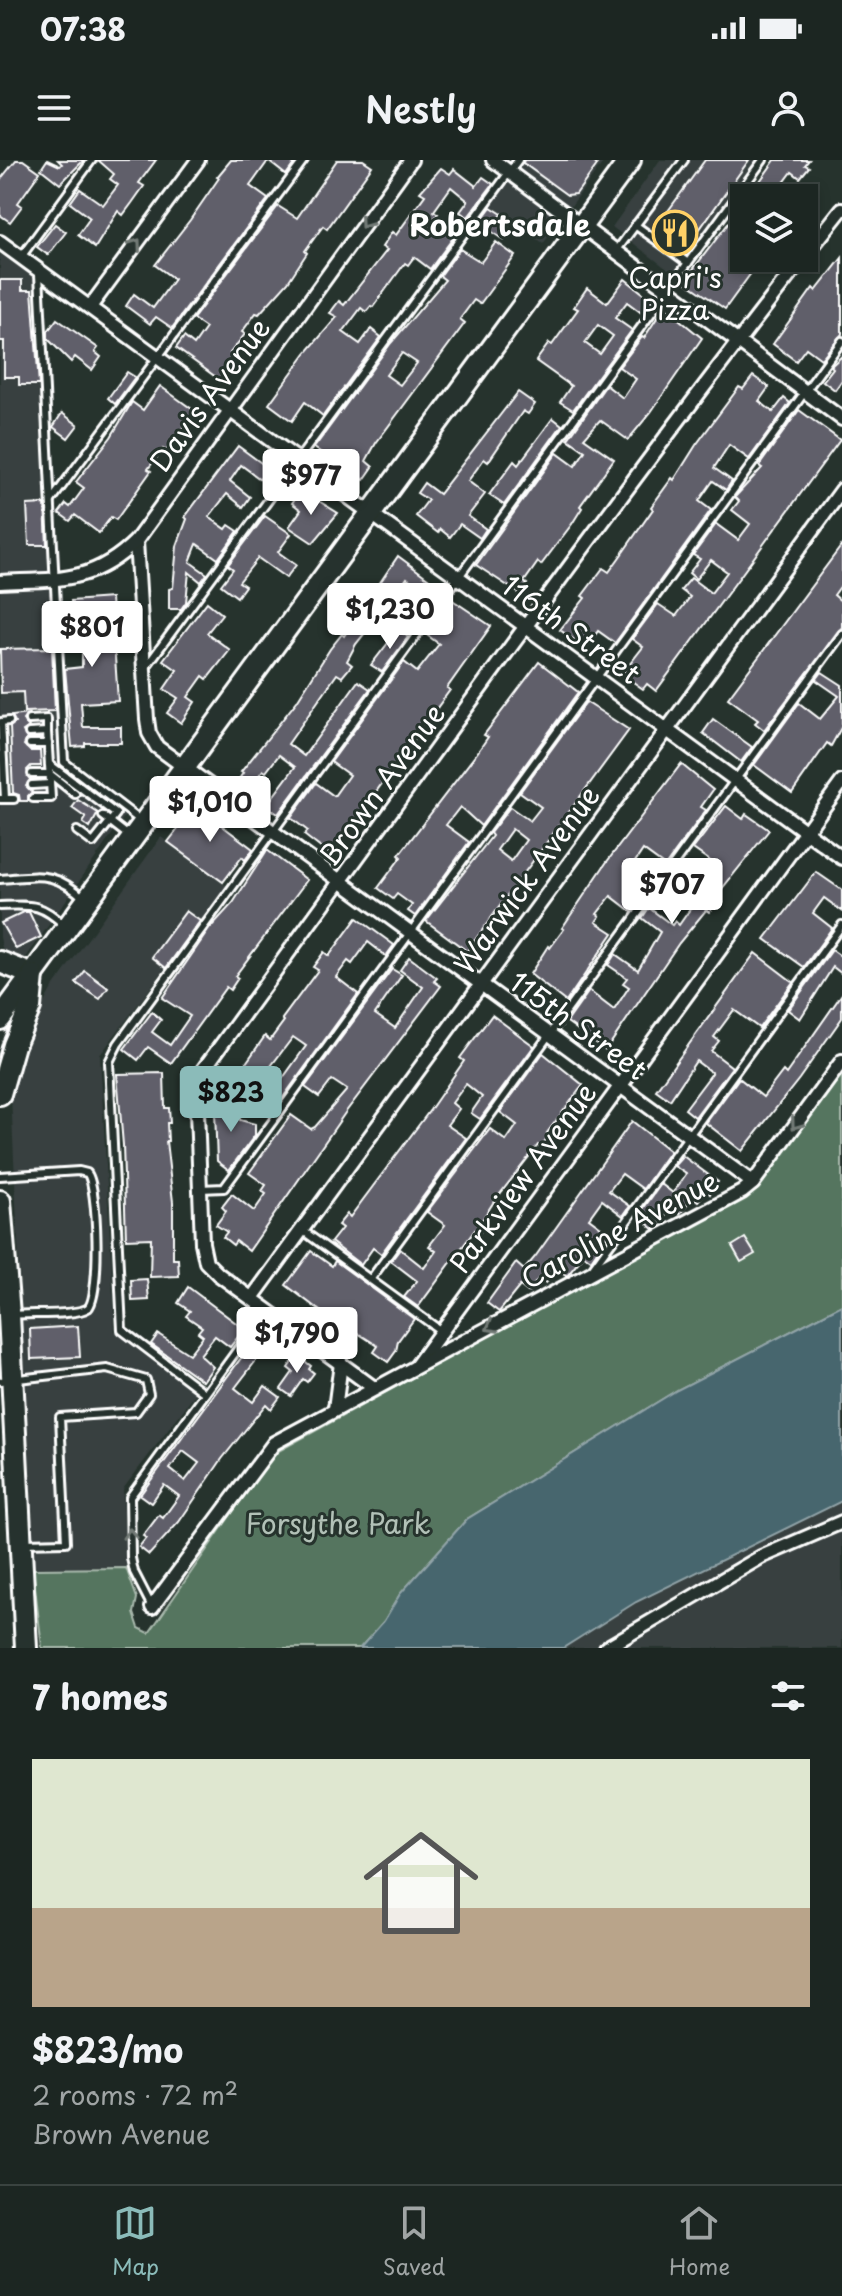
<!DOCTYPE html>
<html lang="en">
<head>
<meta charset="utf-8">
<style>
  :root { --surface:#1c2622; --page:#29322f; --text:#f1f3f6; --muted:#a0a5a5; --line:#3a4340; --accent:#8bbbb9 }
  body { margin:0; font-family:"Playpen Sans",sans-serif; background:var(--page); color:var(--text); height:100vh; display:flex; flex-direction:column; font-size:30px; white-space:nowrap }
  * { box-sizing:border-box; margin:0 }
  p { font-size:26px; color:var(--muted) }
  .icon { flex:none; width:44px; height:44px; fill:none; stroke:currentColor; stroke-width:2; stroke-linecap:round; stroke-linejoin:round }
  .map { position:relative; height:1488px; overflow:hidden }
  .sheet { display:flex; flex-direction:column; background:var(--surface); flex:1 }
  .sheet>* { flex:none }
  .buttons { position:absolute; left:730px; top:24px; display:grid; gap:16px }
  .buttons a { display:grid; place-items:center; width:88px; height:88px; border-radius:0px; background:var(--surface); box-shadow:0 4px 12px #0003,0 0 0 2px var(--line); font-size:40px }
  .price { position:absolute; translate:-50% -68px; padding:0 18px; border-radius:8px; background:#fff; color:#222; font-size:26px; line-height:52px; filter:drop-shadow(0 2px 4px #0008) }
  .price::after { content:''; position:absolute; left:50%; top:48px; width:24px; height:18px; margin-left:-12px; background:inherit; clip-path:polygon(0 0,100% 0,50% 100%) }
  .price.current { background:var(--accent); color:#111 }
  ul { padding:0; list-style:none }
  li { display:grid; align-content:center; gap:16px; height:424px; padding:0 32px }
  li+li { border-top:2px solid var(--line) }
  li span { display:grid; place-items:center; height:248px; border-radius:0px; color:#555 }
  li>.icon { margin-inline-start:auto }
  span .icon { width:144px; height:144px; fill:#fffc; stroke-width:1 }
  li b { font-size:34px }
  h2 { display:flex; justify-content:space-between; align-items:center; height:96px; padding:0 32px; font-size:34px }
  .status { display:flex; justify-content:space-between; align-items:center; height:56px; padding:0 40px; background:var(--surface); direction:ltr }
  .status svg { height:22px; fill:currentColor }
  header { display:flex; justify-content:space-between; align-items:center; height:104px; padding:0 32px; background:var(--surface); font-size:36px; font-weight:600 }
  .tab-bar { display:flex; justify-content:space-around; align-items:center; height:112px; border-top:2px solid var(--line); background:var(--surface); font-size:22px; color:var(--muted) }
  .tab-bar a { display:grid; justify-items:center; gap:4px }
  .tab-bar .current { color:var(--accent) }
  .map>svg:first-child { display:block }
  .built { fill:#37403f }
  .green { fill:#54755e; stroke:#aabaae; stroke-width:2 }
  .water { fill:#47666e; stroke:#91a3a8; stroke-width:2 }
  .building { fill:#605e6a; stroke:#fff; stroke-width:2; fill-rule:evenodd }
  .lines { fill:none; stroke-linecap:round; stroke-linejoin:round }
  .lane-casing { stroke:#fff; stroke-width:12 }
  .street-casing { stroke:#fff; stroke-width:18 }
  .primary-casing { stroke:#fff; stroke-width:26 }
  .lane { stroke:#26332d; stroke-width:6 }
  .street { stroke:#26332d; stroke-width:12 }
  .primary { stroke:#26332d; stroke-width:20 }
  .oneway { stroke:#727a76 }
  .labels { text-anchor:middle; stroke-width:6; stroke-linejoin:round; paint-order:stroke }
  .poi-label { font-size:28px; fill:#fff; stroke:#26332d }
  .street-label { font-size:28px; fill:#fff; stroke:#26332d }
  .park-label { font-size:28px; fill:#b2c1b7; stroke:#26332d }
  .neighbourhood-label { font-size:30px; font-weight:bold; fill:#fff; stroke:#26332d }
</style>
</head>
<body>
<div class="status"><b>07:38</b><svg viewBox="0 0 49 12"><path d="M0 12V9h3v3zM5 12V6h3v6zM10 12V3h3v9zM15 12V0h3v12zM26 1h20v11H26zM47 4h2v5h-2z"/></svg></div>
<header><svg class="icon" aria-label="menu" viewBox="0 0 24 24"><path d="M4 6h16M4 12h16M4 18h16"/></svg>Nestly<svg class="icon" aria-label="person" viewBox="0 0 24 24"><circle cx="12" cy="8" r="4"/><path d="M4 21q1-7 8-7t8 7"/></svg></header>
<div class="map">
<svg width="842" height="1488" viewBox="0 0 842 1488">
  <rect width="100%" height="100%" fill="#26332d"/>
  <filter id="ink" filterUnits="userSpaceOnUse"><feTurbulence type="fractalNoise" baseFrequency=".0125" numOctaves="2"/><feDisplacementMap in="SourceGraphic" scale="16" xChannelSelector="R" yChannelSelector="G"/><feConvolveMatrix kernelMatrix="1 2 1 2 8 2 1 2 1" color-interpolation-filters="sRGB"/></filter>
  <g filter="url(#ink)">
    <!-- built -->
    <g class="built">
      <polygon points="513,0 605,0 543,84 483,41"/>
      <polygon points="660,0 757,0 675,115 612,67"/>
      <polygon points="0,94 46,125 71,603 131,647 23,802 4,798 0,777"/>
      <polygon points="161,677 227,726 100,895 115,1171 197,1232 123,1329 126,1408 33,1409 11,935 22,882 51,830"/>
      <polygon points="842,1341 842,1488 563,1488 636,1442"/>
    </g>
    <!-- green -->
    <polygon class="green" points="842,913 842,1145 677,1230 467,1359 400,1434 384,1461 360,1488 42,1488 33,1409 126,1408 137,1438 134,1453 139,1468 149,1473 273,1294 752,1032"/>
    <!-- water -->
    <polygon class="water" points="842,1145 842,1341 636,1442 563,1488 360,1488 384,1461 400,1434 467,1359 677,1230"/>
    <!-- building -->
    <g class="building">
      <polygon points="16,0 23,0 40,12 18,43 22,46 10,62 0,55 0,20"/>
      <polygon points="47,0 60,6 62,4 58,0 84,0 60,24 41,9"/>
      <polygon points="98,0 156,0 139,23 144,26 132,43 123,55 118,51 95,88 78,75 90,58 70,43 80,29 103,45 118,25 110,19 114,14"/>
      <polygon points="231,0 289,0 294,4 286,15 268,1 250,26 268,39 172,168 156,157 150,164 126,146 134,134 153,148 174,119 155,105 190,60 219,18 217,17"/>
      <polygon points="337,0 363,0 372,6 327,69 323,66 305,91 307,93 288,122 259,154 256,153 242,172 245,174 230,193 236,198 220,220 176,188 184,177 194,185 206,168 193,159 278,46 297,58"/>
      <polygon points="524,0 591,0 597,5 576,34 567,35 523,3"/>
      <polygon points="705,0 749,0 684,91 655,69"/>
      <polygon points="775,0 809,0 805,5 809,7 800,18 792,12 780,28 793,38 748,38"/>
      <polygon points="441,8 450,14 454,9 476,26 483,17 493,24 468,57 460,52 468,41 451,27 434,51 438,54 434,59 456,74 430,109 414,97 408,105 405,103 373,147 371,146 366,152 361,148 343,172 360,184 371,169 381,177 323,256 305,242 292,261 269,244 306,193 337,157 330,153 339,141 344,145 387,90 382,87 392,72 396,75 425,35 420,32"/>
      <polygon points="744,43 744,60 735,72 744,79 744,98 762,98 725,149 684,121"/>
      <polygon points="491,47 502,54 498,60 511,70 504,80 479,63"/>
      <polygon points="55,64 66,72 48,95 37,87"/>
      <path d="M496 82 515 96 480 144 474 140 460 159 465 163 376 283 366 301 373 307 364 320 314 288 391 183 445 120 440 116 460 89 481 102ZM402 193 417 203 400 225 386 215Z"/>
      <polygon points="842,98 842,174 821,199 806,188 796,201 773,184 813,128 816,131"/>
      <path d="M625 119 653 141 643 154 627 142 615 158 632 170 573 250 560 242 571 226 536 201 549 183 552 185 578 149 574 147 587 128 607 143ZM598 165 613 176 600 194 585 183Z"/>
      <polygon points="0,120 22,120 22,130 32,130 39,225 19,225 19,217 4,217 4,181 0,181"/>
      <polygon points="664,147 702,178 651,252 628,280 600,260 584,278 614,299 580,346 582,348 572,364 541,405 538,402 524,422 527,424 520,434 476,405 557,293 575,306 585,291 568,279 606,225 623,238 636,219 619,207 642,177 644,178"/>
      <polygon points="57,159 98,188 95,192 101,197 92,210 75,197 71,202 48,179 48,171"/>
      <polygon points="842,196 842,220 835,230 823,221 833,208 831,206"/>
      <polygon points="127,212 135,217 115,244 108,238"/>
      <polygon points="753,216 769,227 759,241 773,252 784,238 790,243 749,299 729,285 714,308 732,321 726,330 713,321 699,341 711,350 615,483 598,471 586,488 560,470 585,438 582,436 603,408 609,412 619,398 653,349 651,347 672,318 674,320 696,285 739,227 743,229"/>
      <polygon points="160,226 196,252 166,291 163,289 148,309 151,311 116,360 111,357 99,373 75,355 70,361 59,353 66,344 70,347 84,328 76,322 111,277 132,242 143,250"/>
      <polygon points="518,232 535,244 528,254 523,251 488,302 484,299 468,321 485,334 468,356 486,369 480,378 460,364 450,377 440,369 438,373 416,356 428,340 417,333 424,323 439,334"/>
      <polygon points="799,250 840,280 656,531 647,524 643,529 622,514 643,487 632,479 658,444 676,456 690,437 681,430 691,418 711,433 727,412 711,400 696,419 689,413 700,399 693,395 716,364 738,380 750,364 732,350 739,341 735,337 762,308 759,306"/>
      <polygon points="62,253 78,265 68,278 53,267"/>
      <polygon points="553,258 562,265 504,345 489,335 514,301 518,305"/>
      <polygon points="238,286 279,316 271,327 241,305 230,321 250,337 243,347 227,334 209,357 226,369 229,365 238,371 218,399 197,384 190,402 207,414 201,422 189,412 186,442 181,449 169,449 169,429 173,428 177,386 187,359 185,357"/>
      <polygon points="301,330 338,353 313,383 289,367 301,350 292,343"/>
      <polygon points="45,344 47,385 29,385 27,345"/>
      <polygon points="265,356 291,374 278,392 296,405 286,418 258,398 239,422 245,426 237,437 221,425 233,409 228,405"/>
      <polygon points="842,385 842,424 834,435 842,442 842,467 764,570 755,563 758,560 728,538"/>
      <polygon points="398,396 429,419 422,429 407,418 397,432 394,430 379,451 381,453 356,484 347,501 352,505 342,517 337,514 288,584 304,596 358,521 370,529 278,654 266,646 295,607 279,595 266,612 263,610 248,630 237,622 243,613 241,612 297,541 330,489 342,474 344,476"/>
      <polygon points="111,438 118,541 81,543 83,567 121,567 121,583 85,583 85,586 72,587 65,509 82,507 82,476 64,472 65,459 73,460 71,441"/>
      <polygon points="451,439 491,466 447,528 450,530 330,695 304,675 308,671 291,658 316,623 334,636 349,615 331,602 404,502 417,512 439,484 427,475"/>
      <polygon points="207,442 222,454 207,473 230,490 207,519 203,516 188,537 195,542 181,563 167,553 178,538 164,529 177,510 163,500"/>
      <polygon points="398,470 408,477 382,512 371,505"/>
      <polygon points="52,488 55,551 24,552 23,532 1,533 0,489"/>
      <polygon points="539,502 578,532 481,666 460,647 446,665 469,682 415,756 408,751 412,745 397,734 393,739 378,728 401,697 399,695 477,593 488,577 484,575"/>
      <polygon points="822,512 842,525 842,566 831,586 827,583 792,633 754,605 799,543 820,559 839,536 816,520"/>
      <path d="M586 542 629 570 467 791 426 761 492 676 490 673 510 647 530 661 541 647 520 632ZM512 669 526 680 511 701 497 690Z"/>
      <polygon points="28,554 23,560 29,567 23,571 27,579 24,585 30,591 40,591 41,606 31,606 27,610 30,620 26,626 32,632 28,636 28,641 20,641 19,635 13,633 10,567 15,563 12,556"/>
      <polygon points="713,559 752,587 741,602 703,573"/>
      <polygon points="681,604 713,630 701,647 706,650 665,706 643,690 631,708 653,723 632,752 611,736 597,754 600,756 596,762 613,773 566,842 530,814 548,786 550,788 564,769 562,768 606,703"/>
      <polygon points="78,640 98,653 90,668 83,663 86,658 72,648"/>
      <polygon points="196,646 253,689 245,700 242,697 223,722 168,682"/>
      <polygon points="726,646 743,659 746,654 769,670 713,740 717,743 709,752 706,750 679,783 606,890 567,862 589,831 614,850 629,827 623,823 627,818 608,805 615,794 638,810 660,772 642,758 649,748 672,765 675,761 679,765 695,742 691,738 716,705 693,689"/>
      <polygon points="267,690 307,720 235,816 238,818 230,830 226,827 171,903 148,887 138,900 124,889 152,852 161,860 152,872 170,885 190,856 162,838 210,768 233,743"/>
      <polygon points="816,712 842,730 842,751 824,738 813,753 832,768 804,807 765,779"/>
      <polygon points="186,751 200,761 166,808 152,797"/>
      <polygon points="24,752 29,752 41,777 16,789 1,763"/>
      <polygon points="357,758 394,785 386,796 368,782 352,804 348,801 336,817 358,834 279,943 270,936 306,886 293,877 252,931 237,919 246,903 265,876 270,880 284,861 282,859 318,810 313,807 324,792 329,796"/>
      <polygon points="832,790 842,797 842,814 833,807 800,859 788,850"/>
      <polygon points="755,793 793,822 759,868 734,850 714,877 719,881 711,891 732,907 695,957 685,949 712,913 696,901 670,940 656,930"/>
      <polygon points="409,797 437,818 434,821 441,826 345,953 249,1091 236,1081 233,1085 223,1077 227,1072 216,1065 226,1051 222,1047 232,1034 254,1051 266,1034 262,1031 266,1025 249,1013 291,955 311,969 315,967 347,930 332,920 319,937 305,927 392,809 402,815 375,854 395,868 423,827 400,810"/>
      <polygon points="85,811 108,828 100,839 76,823"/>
      <polygon points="842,834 842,858 799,919 742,991 706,963 739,918 763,937 783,911 786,914"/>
      <polygon points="492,855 534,886 480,959 471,953 482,937 466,924 452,943 459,949 447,965 466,978 381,1094 373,1088 361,1105 331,1082 342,1068 338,1065 347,1054 350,1057 430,950 464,901 460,898"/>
      <polygon points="543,893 583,925 547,973 549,975 541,987 538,985 493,1043 482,1060 486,1063 479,1073 475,1070 418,1147 404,1137 417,1121 391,1101 400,1089 424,1108 436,1091 429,1086 445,1065 427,1052 490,969 506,981 517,965 500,952"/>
      <polygon points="164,913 165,948 169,948 170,963 167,963 168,981 166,981 173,1042 173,1099 178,1099 179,1116 150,1117 151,1078 126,1079 123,985 117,914"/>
      <polygon points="224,939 240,951 240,960 255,964 255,975 229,1010 217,1001 215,952"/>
      <polygon points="632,961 670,991 643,1029 622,1014 609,1031 630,1046 623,1056 602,1040 589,1058 609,1073 591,1100 584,1095 567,1116 557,1108 546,1123 539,1118 528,1132 520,1126 499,1152 487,1143 516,1103 524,1110 535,1097"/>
      <polygon points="683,996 718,1022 710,1034 706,1031 698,1041 693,1037 680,1054 671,1048 654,1069 638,1056 661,1024 673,1033 686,1014 674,1006"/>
      <polygon points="745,1078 755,1094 741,1102 732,1086"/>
      <polygon points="311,1091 332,1106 335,1101 414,1159 398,1181 396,1191 388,1202 374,1192 378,1186 356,1172 353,1176 286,1125"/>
      <polygon points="147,1119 149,1140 132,1141 131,1120"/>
      <polygon points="188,1127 244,1169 230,1187 215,1176 200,1195 213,1207 203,1221 151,1184 158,1174 189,1194 203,1176 198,1172 202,1167 186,1156 190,1151 178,1143"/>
      <polygon points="78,1166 80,1197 31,1199 30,1169"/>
      <path d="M247 1190 258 1198 235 1228 253 1242 265 1226 280 1237 271 1249 266 1244 222 1299 179 1362 149 1395 139 1387 146 1378 143 1376 159 1355 163 1358 179 1336 164 1325 151 1343 140 1335ZM183 1291 199 1303 185 1321 170 1309Z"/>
      <polygon points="297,1195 311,1206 309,1209 314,1213 307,1222 303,1219 291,1236 281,1229 293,1212 288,1208"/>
    </g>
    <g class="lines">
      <!-- lane casing -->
      <g class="lane-casing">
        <g id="lane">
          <polyline points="635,65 688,103"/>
          <polyline points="617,90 684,0"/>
          <polyline points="21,97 92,0"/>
          <polyline points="39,114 64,602 141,661"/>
          <polyline points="51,341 304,0"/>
          <polyline points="146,507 518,0"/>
          <polyline points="29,560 47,559 47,572"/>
          <polyline points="29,573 47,572 51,638 33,638"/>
          <polyline points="30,584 48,584"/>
          <polyline points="49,604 116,654 93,683 77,671"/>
          <polyline points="32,614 50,614 75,634"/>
          <polyline points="32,625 50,624"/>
          <polyline points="0,639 14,639"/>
          <polyline points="5,639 1,562 9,561"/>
          <polyline points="103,656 130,677"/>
          <path d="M0 719C40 716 54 710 85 739"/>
          <path d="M0 746C32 745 41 743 65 766"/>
          <path d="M0 1016 79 1011 87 1013C98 1024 101 1136 88 1148 77 1156 28 1153 13 1155"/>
          <polyline points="200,1029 224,1028 842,181"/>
          <polyline points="302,1070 441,1171"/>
          <polyline points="592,1109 842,765"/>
          <polyline points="370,1120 842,474"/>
          <polyline points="0,1221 107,1209 146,1220 149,1234 136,1252 60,1257 66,1382 24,1383"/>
          <polyline points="205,1233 122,1170 109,902 118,884 763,0"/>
          <polyline points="152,1447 134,1412 131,1398 130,1337 267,1149"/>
        </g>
      </g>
      <!-- street casing -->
      <g class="street-casing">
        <g id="street">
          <polyline points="493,0 842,259"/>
          <polyline points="0,82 842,698"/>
          <polyline points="804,97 842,49"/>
          <polyline points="90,147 198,0"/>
          <polyline points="136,381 147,559 149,573 157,587 753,1023"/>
          <path d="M0 422C57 419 92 424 136 381L411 0"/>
          <polyline points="252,1138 842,330"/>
          <polyline points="417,1205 842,622"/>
          <path d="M374 1228 218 1114 206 1102 202 1083 196 925 200 914C400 641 595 364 803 98"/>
          <polyline points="335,1249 341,1203"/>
          <polyline points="152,1447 274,1283 742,1032 753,1023 842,901"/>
          <polyline points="606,1488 761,1397 842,1362"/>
        </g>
      </g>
      <!-- primary casing -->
      <g class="primary-casing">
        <g id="primary">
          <polyline points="0,802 33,815"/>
          <polyline points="0,859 630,0"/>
          <polyline points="0,934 14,885 30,847 33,815"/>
          <polyline points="0,1041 9,1155 26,1488"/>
        </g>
      </g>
      <!-- lane -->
      <use href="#lane" class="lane"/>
      <!-- street -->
      <use href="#street" class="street"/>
      <!-- primary -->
      <use href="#primary" class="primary"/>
    </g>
    <!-- one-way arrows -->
    <defs><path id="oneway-chevron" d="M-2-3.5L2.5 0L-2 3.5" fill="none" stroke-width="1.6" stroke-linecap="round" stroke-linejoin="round" transform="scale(2)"/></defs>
    <g class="oneway">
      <use href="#oneway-chevron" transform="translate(365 63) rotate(126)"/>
      <use href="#oneway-chevron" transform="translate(136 84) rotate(-54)"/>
      <use href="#oneway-chevron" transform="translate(796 964) rotate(126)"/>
      <use href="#oneway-chevron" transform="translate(491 1167) rotate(151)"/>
      <use href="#oneway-chevron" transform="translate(130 1374) rotate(-91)"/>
    </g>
  </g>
  <!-- icons -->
  <defs>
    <g id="restaurant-ring" transform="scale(2.3)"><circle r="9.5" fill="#26332d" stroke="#ffd166" stroke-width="1.5"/><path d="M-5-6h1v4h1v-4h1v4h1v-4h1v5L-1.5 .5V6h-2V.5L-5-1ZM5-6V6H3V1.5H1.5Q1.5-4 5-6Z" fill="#ffd166"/></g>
  </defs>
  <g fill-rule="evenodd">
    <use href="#restaurant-ring" x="675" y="73"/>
  </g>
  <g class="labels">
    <!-- poi labels -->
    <g class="poi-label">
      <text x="675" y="128">Capri's<tspan x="675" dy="32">Pizza</tspan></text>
    </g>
    <!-- street labels -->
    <g class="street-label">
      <text transform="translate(210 235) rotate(-54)" y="10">Davis Avenue</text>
      <text transform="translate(571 470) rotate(36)" y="10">116th Street</text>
      <text transform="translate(382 625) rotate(-54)" y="10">Brown Avenue</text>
      <text transform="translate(527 720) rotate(-54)" y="10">Warwick Avenue</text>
      <text transform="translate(578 866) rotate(36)" y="10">115th Street</text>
      <text transform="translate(523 1018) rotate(-54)" y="10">Parkview Avenue</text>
      <text transform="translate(620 1070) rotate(-28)" y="10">Caroline Avenue</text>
    </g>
    <!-- park labels -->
    <g class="park-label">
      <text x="338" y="1374">Forsythe Park</text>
    </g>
    <!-- neighbourhood labels -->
    <g class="neighbourhood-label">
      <text x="500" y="76">Robertsdale</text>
    </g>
  </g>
</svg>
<div class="buttons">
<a><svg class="icon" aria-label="layers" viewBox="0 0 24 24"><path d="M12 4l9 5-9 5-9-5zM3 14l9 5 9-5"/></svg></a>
</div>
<b class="price" style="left:311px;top:357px">$977</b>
<b class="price" style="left:390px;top:491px">$1,230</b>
<b class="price" style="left:92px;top:509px">$801</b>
<b class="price" style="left:210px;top:684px">$1,010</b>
<b class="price" style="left:672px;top:766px">$707</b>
<b class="price current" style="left:231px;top:974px">$823</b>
<b class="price" style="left:297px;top:1215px">$1,790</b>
</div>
<section class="sheet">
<h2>7 homes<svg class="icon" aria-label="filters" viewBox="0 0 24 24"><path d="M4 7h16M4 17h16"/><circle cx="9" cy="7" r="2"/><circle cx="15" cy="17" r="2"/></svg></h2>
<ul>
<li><span style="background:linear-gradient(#dfe7d0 60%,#b9a48a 0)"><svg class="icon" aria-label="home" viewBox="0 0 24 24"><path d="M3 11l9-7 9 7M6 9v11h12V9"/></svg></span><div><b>$823/mo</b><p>2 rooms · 72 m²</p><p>Brown Avenue</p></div></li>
</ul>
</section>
<nav class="tab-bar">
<a class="current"><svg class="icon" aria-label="map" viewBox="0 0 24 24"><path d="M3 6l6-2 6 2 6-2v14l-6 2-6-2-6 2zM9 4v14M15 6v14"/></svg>Map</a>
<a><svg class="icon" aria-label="saved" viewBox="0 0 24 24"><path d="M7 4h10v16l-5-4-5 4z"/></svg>Saved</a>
<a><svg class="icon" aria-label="home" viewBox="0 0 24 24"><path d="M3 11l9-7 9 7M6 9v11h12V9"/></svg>Home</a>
</nav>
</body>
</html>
